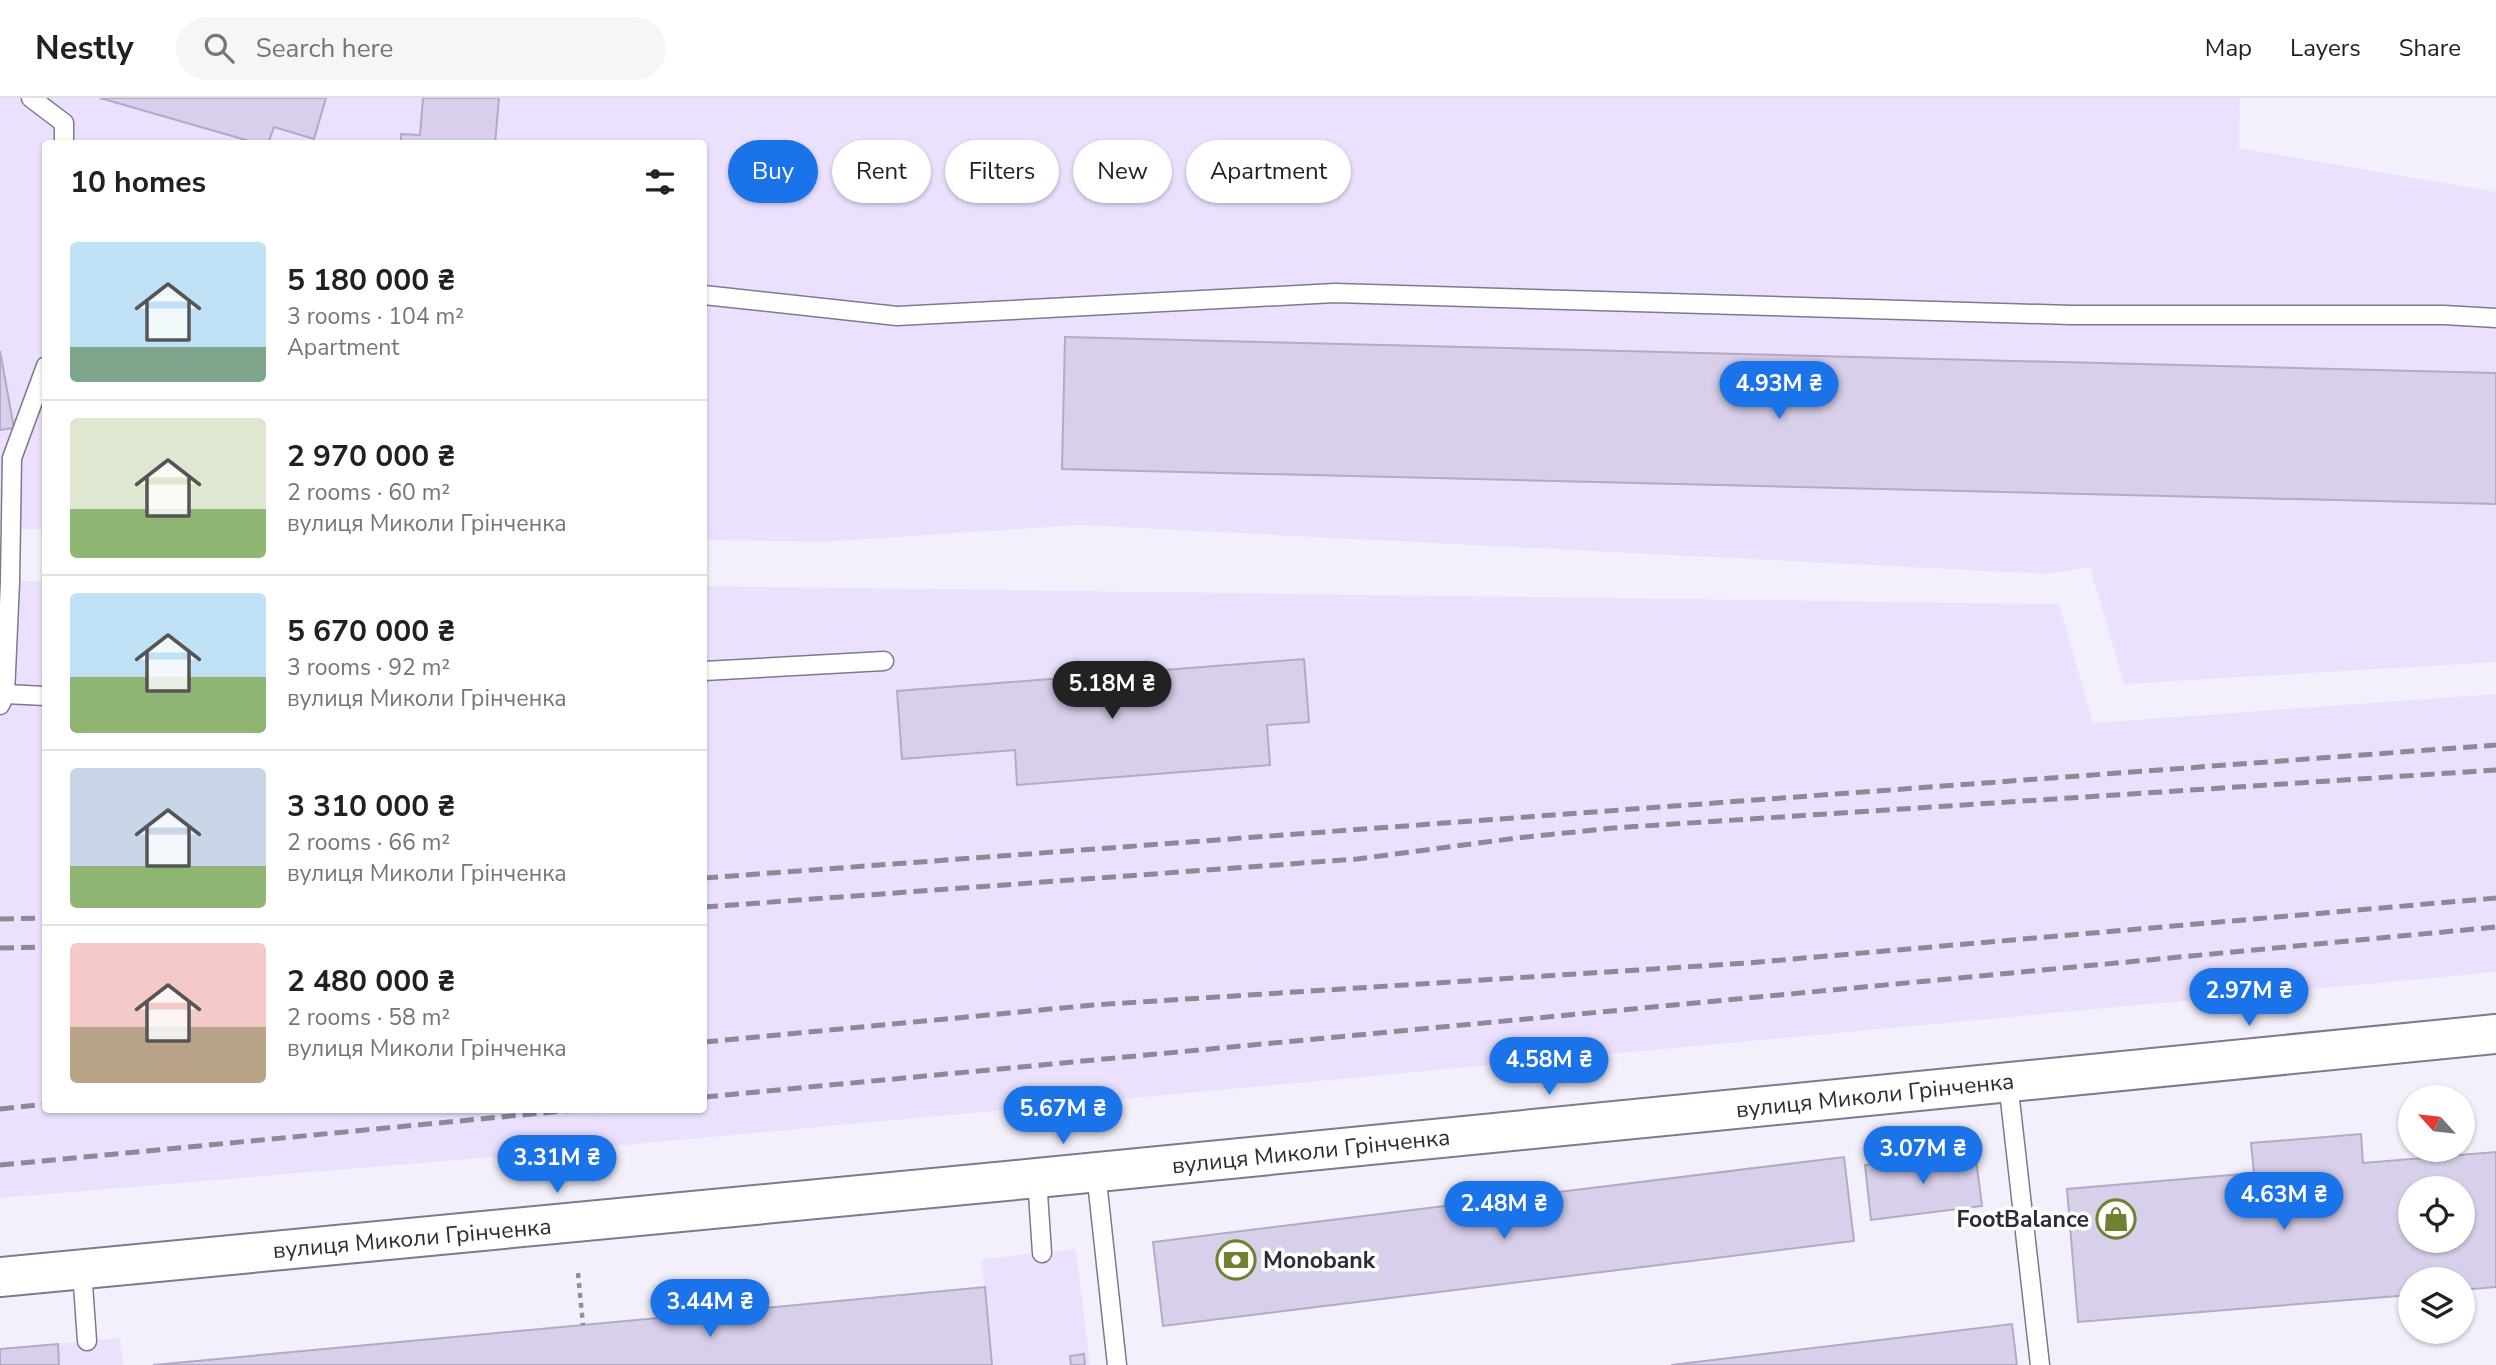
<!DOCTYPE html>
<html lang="en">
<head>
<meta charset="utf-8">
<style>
  :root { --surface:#fff; --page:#f6f6f6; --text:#202124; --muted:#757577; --line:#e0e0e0; --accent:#1a73e8 }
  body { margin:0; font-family:"Nunito Sans",sans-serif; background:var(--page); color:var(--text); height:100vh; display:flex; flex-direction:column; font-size:26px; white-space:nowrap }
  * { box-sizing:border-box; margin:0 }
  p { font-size:23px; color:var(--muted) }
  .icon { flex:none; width:38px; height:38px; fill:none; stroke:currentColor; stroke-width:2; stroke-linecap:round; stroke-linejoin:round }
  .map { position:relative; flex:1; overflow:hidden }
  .side { position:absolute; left:42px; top:42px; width:665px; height:973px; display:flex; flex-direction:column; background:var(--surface); border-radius:7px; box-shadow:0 2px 5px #0004 }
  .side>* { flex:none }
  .guide { position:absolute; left:728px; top:42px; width:665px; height:63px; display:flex; gap:14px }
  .needle { width:46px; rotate:297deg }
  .tools { position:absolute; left:2398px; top:987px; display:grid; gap:14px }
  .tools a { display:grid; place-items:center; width:77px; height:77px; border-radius:50%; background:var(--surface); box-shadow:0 2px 5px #0004; font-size:35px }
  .price { position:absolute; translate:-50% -60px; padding:0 16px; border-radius:24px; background:var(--accent); color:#fff; font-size:23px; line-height:46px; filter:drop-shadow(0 2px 4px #0008) }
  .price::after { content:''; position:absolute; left:50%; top:42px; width:21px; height:16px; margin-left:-10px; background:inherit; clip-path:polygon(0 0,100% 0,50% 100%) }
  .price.on { background:#222; color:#fff }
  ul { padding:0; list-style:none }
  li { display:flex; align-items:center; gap:21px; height:175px; padding:0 28px }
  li+li { border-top:2px solid var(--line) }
  li span { display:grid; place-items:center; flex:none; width:196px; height:140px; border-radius:7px; color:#555 }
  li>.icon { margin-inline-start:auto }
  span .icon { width:84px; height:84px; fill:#fffc; stroke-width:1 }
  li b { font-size:30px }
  h2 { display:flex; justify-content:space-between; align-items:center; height:84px; padding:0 28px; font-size:30px }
  .chip { padding:0 24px; border-radius:32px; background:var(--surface); box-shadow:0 2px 5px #0004; font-size:24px; line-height:63px }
  .chip.on { background:var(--accent); color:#fff }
  header { display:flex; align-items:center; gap:42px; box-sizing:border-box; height:98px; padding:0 35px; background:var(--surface); border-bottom:2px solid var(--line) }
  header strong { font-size:33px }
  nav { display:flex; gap:38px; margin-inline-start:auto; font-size:24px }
  .search { width:490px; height:63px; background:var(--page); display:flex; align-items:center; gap:18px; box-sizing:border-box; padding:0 24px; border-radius:38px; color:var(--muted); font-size:26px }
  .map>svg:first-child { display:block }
  .built { fill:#ebe1fe }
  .building { fill:#d8cfeb; stroke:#b3aac5; stroke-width:2; fill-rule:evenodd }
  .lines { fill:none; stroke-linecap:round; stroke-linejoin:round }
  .service-casing { stroke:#807790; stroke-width:21 }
  .secondary-casing { stroke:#807790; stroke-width:42 }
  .path { stroke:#928e99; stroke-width:4.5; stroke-dasharray:5 5; stroke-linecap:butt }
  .service { stroke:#fff; stroke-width:18 }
  .secondary { stroke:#fff; stroke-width:38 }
  .rail { stroke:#8e8a95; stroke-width:5; stroke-dasharray:14 7; stroke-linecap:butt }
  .labels { text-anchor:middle; stroke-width:7; stroke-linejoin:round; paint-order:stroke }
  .street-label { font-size:23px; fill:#2f2b36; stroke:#fff }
  .poi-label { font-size:23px; font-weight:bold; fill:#2f2b36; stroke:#fff; text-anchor:end }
</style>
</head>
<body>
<header>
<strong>Nestly</strong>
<div class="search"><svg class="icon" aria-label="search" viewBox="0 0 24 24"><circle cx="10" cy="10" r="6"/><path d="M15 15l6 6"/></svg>Search here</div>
<nav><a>Map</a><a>Layers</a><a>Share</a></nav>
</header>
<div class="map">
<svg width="2496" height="1267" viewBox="0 0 2496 1267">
  <rect width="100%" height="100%" fill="#f4f0fb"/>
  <!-- built -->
  <g class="built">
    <polygon points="0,0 2240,0 2239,50 2496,94 2496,564 2124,586 2090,469 2047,476 1079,427 821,444 704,442 704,46 46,46 45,431 0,431"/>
    <polygon points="45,483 46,1012 704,1012 704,488 2059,506 2093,625 2496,596 2496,874 528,1056 0,1100 0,484"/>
    <polygon points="1076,1151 1090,1267 153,1267 984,1189 982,1161"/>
    <polygon points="120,1240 123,1267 0,1267 58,1246"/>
  </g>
  <!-- building -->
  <g class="building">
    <polygon points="100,0 326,0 314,41 274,29 268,46 260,46"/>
    <polygon points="423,0 499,0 495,46 401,46 401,36 420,37"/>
    <polygon points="1065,239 2496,275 2496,406 1062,371"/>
    <polygon points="0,253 14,330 0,332"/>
    <polygon points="1304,561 1309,624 1267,627 1270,667 1017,687 1015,652 902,661 897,593"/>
    <path d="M2361 1036 2363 1065 2496 1054V1189L2462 1192V1181H2410V1197L2078 1224 2067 1091 2254 1075 2251 1045ZM2410 1090H2462V1143H2410Z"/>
    <polygon points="1975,1053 1982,1108 1871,1122 1865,1067"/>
    <polygon points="1844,1059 1854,1143 1163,1228 1153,1144"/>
    <polygon points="985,1189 992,1267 153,1267 679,1218"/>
    <polygon points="2012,1226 2017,1267 1671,1267"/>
    <polygon points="58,1246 59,1267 0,1267 0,1251"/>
    <polygon points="1084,1256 1085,1267 1071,1267 1070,1258"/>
  </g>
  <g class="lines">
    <!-- service casing -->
    <g class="service-casing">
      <g id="service">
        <polyline points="31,0 64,25 64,46"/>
        <polyline points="704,197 897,218 1335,195 2071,217 2444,217 2496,220"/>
        <polyline points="704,573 884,563"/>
        <polyline points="5,596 46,598"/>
        <polyline points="0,607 5,596 10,484 12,360 46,268"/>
        <polyline points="2008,984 2040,1267"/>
        <polyline points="1096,1074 1117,1267"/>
        <polyline points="1037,1080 1042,1155"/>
        <polyline points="82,1172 87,1243"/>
      </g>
    </g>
    <!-- secondary casing -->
    <g class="secondary-casing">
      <polyline id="secondary" points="0,1179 1037,1080 2496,936"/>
    </g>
    <!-- path -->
    <polyline class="path" points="578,1175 583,1227"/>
    <!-- service -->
    <use href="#service" class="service"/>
    <!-- secondary -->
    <use href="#secondary" class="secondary"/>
    <!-- rail -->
    <g class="rail">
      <polyline points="704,780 2496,647"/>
      <polyline points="704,809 1357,761 1517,740 1613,730 2496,672"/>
      <polyline points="0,821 46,820"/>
      <polyline points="0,850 46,849"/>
      <polyline points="704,944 1093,907 1747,865 2496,800"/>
      <polyline points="704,999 2496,829"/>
      <polyline points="0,1011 46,1006"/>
      <polyline points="0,1067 574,1012"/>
    </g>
  </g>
  <!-- icons -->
  <defs>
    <g id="shop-ring" transform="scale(2.0125)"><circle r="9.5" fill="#fff" stroke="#708232" stroke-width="1.5"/><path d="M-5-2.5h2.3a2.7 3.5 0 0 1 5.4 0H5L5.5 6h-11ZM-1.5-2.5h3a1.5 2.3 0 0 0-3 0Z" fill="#708232"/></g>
    <g id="bank-ring" transform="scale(2.0125)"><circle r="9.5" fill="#fff" stroke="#708232" stroke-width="1.5"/><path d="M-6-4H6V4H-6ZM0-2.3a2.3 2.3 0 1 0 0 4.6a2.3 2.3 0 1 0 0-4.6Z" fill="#708232"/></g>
  </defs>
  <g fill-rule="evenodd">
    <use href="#shop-ring" x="2116" y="1121"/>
    <use href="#bank-ring" x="1236" y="1162"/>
  </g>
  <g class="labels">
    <!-- street labels -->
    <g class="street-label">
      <text transform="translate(1875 997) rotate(-6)" y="8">вулиця Миколи Грінченка</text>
      <text transform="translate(1311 1053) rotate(-6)" y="8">вулиця Миколи Грінченка</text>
      <text transform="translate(412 1140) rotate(-5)" y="8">вулиця Миколи Грінченка</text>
    </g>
    <!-- poi labels -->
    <g class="poi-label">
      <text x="2089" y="1129">FootBalance</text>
      <text x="1263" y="1170" text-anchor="start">Monobank</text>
    </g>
  </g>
</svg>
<div class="tools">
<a><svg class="needle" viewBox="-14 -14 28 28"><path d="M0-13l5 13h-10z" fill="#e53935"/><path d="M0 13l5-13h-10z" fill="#757577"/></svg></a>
<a><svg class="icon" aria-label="locate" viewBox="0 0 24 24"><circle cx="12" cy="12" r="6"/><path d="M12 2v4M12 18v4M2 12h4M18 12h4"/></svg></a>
<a><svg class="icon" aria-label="layers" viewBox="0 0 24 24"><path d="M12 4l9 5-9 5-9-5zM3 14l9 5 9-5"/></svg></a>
</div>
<b class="price" style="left:1779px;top:323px">4.93M ₴</b>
<b class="price on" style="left:1112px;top:623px">5.18M ₴</b>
<b class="price" style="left:2249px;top:930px">2.97M ₴</b>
<b class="price" style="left:1549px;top:999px">4.58M ₴</b>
<b class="price" style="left:1063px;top:1048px">5.67M ₴</b>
<b class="price" style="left:1923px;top:1088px">3.07M ₴</b>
<b class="price" style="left:557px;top:1097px">3.31M ₴</b>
<b class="price" style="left:2284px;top:1134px">4.63M ₴</b>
<b class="price" style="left:1504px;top:1143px">2.48M ₴</b>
<b class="price" style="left:710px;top:1241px">3.44M ₴</b>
<div class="guide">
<a class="chip on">Buy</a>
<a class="chip">Rent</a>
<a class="chip">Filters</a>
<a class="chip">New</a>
<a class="chip">Apartment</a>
</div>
<section class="side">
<h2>10 homes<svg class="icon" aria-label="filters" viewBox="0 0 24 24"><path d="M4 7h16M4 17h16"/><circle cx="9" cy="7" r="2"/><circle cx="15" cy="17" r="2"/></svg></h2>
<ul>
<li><span style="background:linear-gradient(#bfe0f5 75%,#7fa58c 0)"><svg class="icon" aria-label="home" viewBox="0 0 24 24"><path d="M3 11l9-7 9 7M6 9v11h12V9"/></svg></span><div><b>5 180 000 ₴</b><p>3 rooms · 104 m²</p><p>Apartment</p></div></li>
<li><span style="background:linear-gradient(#dfe7d0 65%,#8fb573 0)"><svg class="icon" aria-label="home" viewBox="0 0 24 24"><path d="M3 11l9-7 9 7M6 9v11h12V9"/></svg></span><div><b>2 970 000 ₴</b><p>2 rooms · 60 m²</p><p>вулиця Миколи Грінченка</p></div></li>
<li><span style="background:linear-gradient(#bfe0f5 60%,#8fb573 0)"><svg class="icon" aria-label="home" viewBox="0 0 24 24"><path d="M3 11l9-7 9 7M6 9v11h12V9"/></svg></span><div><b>5 670 000 ₴</b><p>3 rooms · 92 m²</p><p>вулиця Миколи Грінченка</p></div></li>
<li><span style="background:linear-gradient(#c9d6e8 70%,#8fb573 0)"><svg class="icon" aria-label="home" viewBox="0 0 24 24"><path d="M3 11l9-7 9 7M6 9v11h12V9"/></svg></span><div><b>3 310 000 ₴</b><p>2 rooms · 66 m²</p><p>вулиця Миколи Грінченка</p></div></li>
<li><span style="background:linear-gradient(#f6c9c9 60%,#b9a48a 0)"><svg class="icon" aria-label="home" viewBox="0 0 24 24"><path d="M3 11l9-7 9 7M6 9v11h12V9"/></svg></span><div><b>2 480 000 ₴</b><p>2 rooms · 58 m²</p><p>вулиця Миколи Грінченка</p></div></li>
</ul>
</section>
</div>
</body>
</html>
